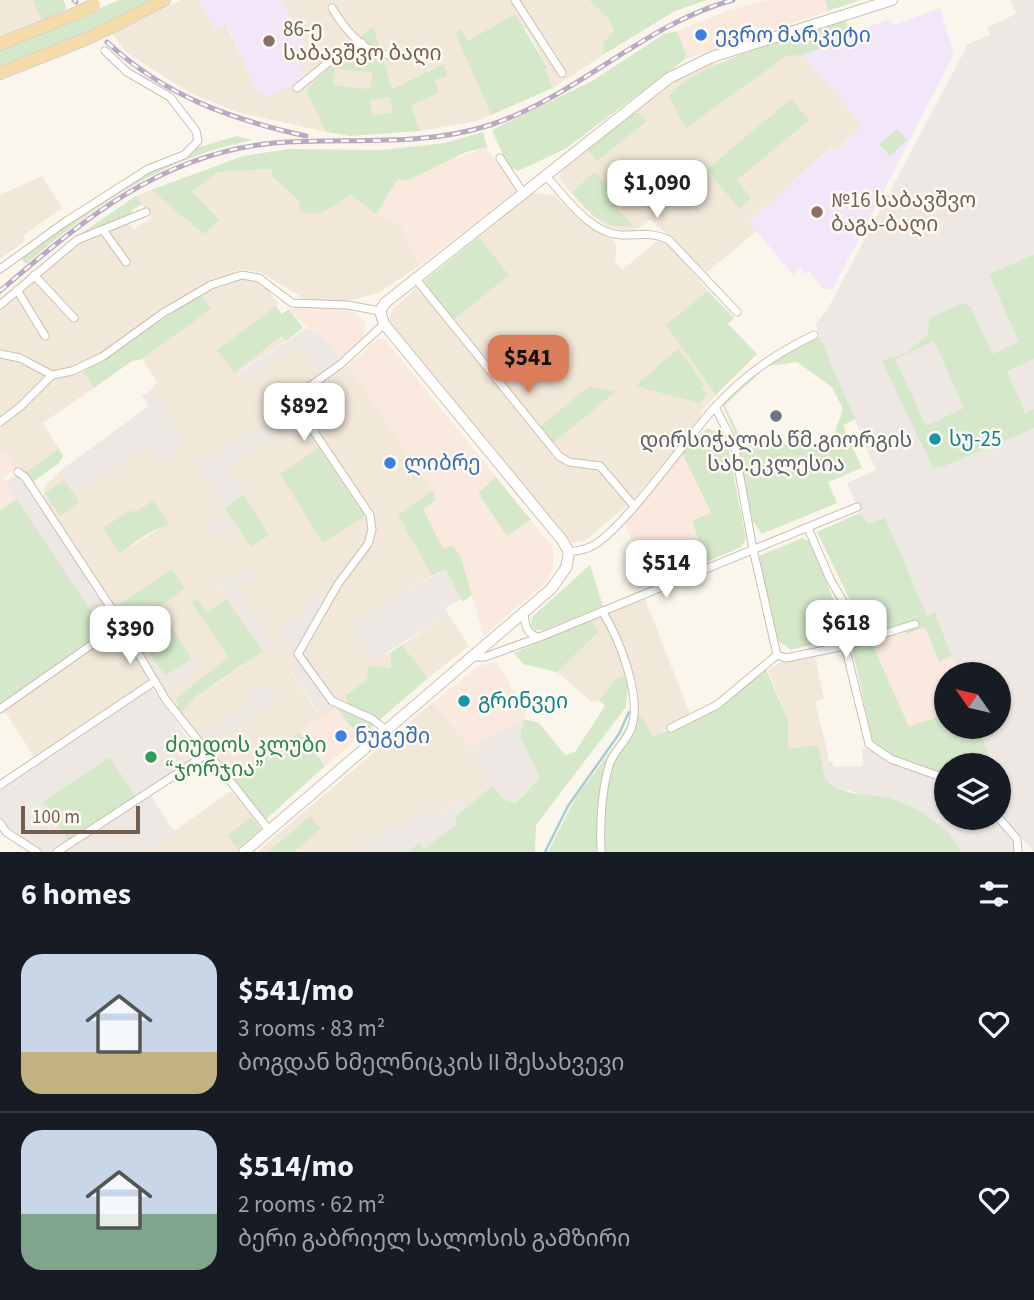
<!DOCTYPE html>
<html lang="en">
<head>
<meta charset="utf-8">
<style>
  :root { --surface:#171b24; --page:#20242c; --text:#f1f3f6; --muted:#9ea1a6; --line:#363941; --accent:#db7c5a }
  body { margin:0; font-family:"Source Sans 3","Noto Sans Georgian",sans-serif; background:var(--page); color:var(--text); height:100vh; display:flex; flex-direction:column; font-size:26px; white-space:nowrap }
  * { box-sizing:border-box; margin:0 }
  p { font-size:23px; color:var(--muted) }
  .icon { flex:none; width:38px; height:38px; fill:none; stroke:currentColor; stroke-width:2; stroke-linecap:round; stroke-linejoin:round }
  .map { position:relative; height:852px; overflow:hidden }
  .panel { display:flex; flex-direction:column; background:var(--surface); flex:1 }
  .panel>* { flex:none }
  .needle { width:46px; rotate:304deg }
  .fabs { position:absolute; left:934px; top:662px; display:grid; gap:14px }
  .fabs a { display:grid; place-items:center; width:77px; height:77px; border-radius:50%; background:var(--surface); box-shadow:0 2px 5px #0004; font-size:35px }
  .scale { position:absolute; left:21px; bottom:18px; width:119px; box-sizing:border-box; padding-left:7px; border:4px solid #755e4f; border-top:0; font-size:19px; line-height:24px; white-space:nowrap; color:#755e4f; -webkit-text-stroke:5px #fef9f1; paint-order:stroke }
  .price { position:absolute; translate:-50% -60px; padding:0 16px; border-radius:14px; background:#fff; color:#222; font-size:23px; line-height:46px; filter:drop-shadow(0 2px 4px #0008) }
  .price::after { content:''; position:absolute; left:50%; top:42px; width:21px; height:16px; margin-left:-10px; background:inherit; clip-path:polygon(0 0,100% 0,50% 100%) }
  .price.current { background:var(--accent); color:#111 }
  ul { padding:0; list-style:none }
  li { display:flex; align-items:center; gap:21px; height:175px; padding:0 21px }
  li+li { border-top:2px solid var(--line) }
  li span { display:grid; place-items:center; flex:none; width:196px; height:140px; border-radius:21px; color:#555 }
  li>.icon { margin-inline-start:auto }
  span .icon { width:84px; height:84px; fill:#fffc; stroke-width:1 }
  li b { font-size:30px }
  h2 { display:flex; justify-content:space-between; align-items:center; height:84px; padding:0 21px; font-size:30px }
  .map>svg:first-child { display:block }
  .residential { fill:#f2e8d9; fill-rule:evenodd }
  .commercial { fill:#fae9df }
  .industrial { fill:#ede8e3 }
  .education { fill:#f2e7f8 }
  .green { fill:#d5e8c9; fill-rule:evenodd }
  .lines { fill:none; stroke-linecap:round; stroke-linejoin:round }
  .stream { stroke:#a7ccd5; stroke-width:2.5 }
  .minor-casing { stroke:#cdbeb1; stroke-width:9 }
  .secondary-casing { stroke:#cfbfaf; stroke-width:12 }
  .primary-casing { stroke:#d8d2ce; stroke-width:14 }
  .minor { stroke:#fff; stroke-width:7 }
  .secondary { stroke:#fff; stroke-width:10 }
  .primary { stroke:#f4dba9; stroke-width:12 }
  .rail-casing { stroke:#b9a9c5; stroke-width:5 }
  .rail { stroke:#fef9f1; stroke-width:2.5; stroke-dasharray:8; stroke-linecap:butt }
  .primary-bridge-casing { stroke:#d8d2ce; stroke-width:14; stroke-linecap:butt }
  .primary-bridge { stroke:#f4dba9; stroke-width:12 }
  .shop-dot { fill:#3f7fe0; stroke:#fef9f1; stroke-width:2.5 }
  .education-dot { fill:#8d6e63; stroke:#fef9f1; stroke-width:2.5 }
  .worship-dot { fill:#6b7280; stroke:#fef9f1; stroke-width:2.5 }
  .culture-dot { fill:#0f9aa8; stroke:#fef9f1; stroke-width:2.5 }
  .leisure-dot { fill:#2e9e5b; stroke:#fef9f1; stroke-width:2.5 }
  .labels { text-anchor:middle; stroke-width:5; stroke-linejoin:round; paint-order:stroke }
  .education-label { font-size:21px; fill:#785e54; stroke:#fef9f1; text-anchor:start }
  .shop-label { font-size:21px; fill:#366cbe; stroke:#fef9f1; text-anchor:start }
  .culture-label { font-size:21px; fill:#0d838f; stroke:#fef9f1; text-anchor:start }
  .worship-label { font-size:21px; fill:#5b616d; stroke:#fef9f1 }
  .leisure-label { font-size:21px; fill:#27864d; stroke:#fef9f1; text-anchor:start }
</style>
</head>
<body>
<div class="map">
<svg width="1034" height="852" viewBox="0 0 1034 852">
  <rect width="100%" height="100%" fill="#fbf6eb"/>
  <!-- residential -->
  <g class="residential">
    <polygon points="0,0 33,0 43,23 0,39"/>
    <polygon points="181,0 198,0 215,29 226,24 258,93 297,57 309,52 282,0 589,0 609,19 615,31 605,41 601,56 553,88 544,69 547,67 526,28 467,42 455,31 491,115 477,121 420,131 411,105 435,80 442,64 392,89 373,27 306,90 326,132 237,112 192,94 127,53 112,34"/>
    <polygon points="802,54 863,126 835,151 831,147 749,222 757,231 707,272 651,219 633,232 609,227 592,216 559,180 561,167 649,99 700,65"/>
    <polygon points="335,69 372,73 370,89 333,85"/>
    <polygon points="390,97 392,113 372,116 371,99"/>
    <polygon points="270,169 274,178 299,201 324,212 350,195 376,214 401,225 419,266 378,293 346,302 311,303 260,272 242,269 161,309 123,340 77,367 54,371 19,354 0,349 0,309 74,246 127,223 134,229 151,218 136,196 151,190 205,234 192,192 218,172"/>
    <polygon points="42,176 62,208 24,235 25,241 0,259 0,195"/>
    <polygon points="539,193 553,195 589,227 613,240 617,246 615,261 622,270 656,242 666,241 708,291 667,326 716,395 701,412 703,417 634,499 585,541 572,543 389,322 392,310 423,282 509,275 479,237 530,194"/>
    <path d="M247 277 264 285 279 304 217 350 234 372 283 336 286 341 240 371 245 380 298 345 319 375 288 397 368 519 369 530 365 544 325 600 313 595 305 610 279 630 299 660 290 671 318 713 331 704 336 708 230 777 207 749 276 699 266 685 247 698 250 702 199 738 165 692 199 669 158 607 185 588 172 569 114 608 43 501 44 487 61 470 77 493 146 447 186 443 151 390 157 382 142 359 211 309 201 294ZM276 435 227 469 255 511 220 535 229 511 210 460ZM134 514 169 523 120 553ZM252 576 236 587 265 651 220 587ZM198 600 244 665 181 707 175 699 231 660Z"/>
    <polygon points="0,356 18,360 44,376 22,400 0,416"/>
    <polygon points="348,366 433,490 398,515 432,576 406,593 374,660 391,652 391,668 345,694 347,703 343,705 334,700 301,654 375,527 297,401"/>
    <polygon points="83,372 94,388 43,423 59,449 26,472 15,469 4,452 0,454 0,425 35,398 53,379"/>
    <polygon points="645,599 690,714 653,738 642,717 631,717 631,675 617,678 599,700 592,702 557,672 598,634 591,619"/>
    <polygon points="448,614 469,646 428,678 402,645"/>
    <polygon points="115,631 123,635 150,681 35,758 3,709"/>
    <polygon points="815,656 824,699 815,702 829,759 817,762 788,750 788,720 768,670 779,663"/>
    <polygon points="432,703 471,747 492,786 469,806 462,798 433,820 398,829 394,822 360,849 362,852 257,852"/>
    <polygon points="231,791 264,830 237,852 144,852"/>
  </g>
  <!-- commercial -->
  <g class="commercial">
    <polygon points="768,0 825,0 828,11 684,60 686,54 677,31 726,11"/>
    <polygon points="487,147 516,191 419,266 401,225 376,214 398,179"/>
    <polygon points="289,308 342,308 354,312 365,322 364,339 340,360 324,339 302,324"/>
    <polygon points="378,339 385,339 496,477 478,493 507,536 531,520 553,548 553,569 546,582 484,636 461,558 443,549 423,509 433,490 348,366"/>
    <polygon points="4,452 15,469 2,478 17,499 0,510 0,454"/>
    <polygon points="682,453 711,514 692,522 706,562 649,585 625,523"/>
    <polygon points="925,627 939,661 952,656 959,674 947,674 947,713 909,727 872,643"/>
    <polygon points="496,661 525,712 524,719 471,747 432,703 479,666"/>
    <polygon points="336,708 360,737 325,766 300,732"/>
    <polygon points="960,726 978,726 981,734 965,740"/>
  </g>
  <!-- industrial -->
  <g class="industrial">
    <polygon points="1010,0 1034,0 1034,852 1016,831 1006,834 1014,843 1014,852 962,852 947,831 868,796 833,786 825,779 821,754 827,753 828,761 832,761 834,767 864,766 861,749 877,747 947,776 947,817 999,817 999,765 992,765 978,726 999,726 999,674 959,674 936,613 927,616 885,517 868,524 860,513 847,483 876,470 815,324 826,312 968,44 990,35 987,27 1016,14"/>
    <polygon points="307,328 324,339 340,360 319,375 298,345 245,381 240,372"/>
    <polygon points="151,390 186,443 159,461 153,448 146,447 77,493 61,470 149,406 142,396"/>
    <polygon points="266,421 276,435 227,469 256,511 220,536 218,533 212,538 205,527 229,511 194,459 204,452 210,459"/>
    <polygon points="19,474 116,622 104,631 5,481"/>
    <polygon points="247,567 252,576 237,587 275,644 264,652 220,586"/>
    <polygon points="445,569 461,599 445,608 448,614 374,661 351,626 404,590 406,593"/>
    <polygon points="314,594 325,600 295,654 278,630 305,610"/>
    <polygon points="148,649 165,676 192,659 199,669 165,692 142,653"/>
    <polygon points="299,660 331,704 319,713 290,670"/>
    <polygon points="266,685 277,700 207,749 199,738 249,702 247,698"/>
    <polygon points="151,687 199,755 136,797 110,757 69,842 51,852 43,852 8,830 0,818 0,789"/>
    <polygon points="524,719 520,737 540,778 516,803 505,800 492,786 471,747"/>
    <polygon points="150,795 175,832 144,852 62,852"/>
    <polygon points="463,798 469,806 455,817 457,824 424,849 419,843 408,852 362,852 359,848 393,821 398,829 424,809 433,820"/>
  </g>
  <!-- education -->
  <g class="education">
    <polygon points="198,0 282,0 309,52 297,57 306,78 264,98 261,92 258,94 227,24 215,29"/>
    <polygon points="940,8 954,54 833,289 823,289 809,271 805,274 800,268 793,275 749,222 832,147 836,151 863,126 802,54 814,45 891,19 894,25"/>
  </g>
  <!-- green -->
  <g class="green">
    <polygon points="33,0 63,0 66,6 65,10 42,21"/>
    <polygon points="119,0 157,0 81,37 0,68 0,50"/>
    <polygon points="589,0 707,0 675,11 601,56 605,41 614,31 609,19"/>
    <polygon points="825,0 861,0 828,11"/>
    <polygon points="515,14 547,67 545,69 553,88 491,115 455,32 460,29 468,41"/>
    <path d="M846 20 851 38 801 55 786 56 686 128 669 97C686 65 808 33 846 20Z"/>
    <path d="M373 26 392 89 443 64 447 76 435 80 439 93 411 105 420 131 350 136 326 132 306 90ZM335 69 372 73 370 89 333 85ZM390 97 392 113 372 115 371 100Z"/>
    <polygon points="677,31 686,54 684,60 565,149 518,171 508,166 492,130 592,81 664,34"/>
    <polygon points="791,99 809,120 737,180 751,198 739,209 707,169"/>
    <polygon points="633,113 638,113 647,121 597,161 587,149"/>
    <polygon points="897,129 907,140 890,156 879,144"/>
    <path d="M483 132 487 147 466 152 408 180 398 179 376 214 350 195C333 206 321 219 300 211L299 201 274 178 270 169 218 172 192 192 219 220 204 234 151 190 243 156 289 149 382 150 445 143Z"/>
    <path d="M237 136 253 140C163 157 93 207 26 264L22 260 26 252 146 172 199 147Z"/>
    <path d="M595 172 612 191 616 188 626 199 616 207 633 226C605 231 588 211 572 192Z"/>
    <polygon points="136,196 142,204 131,211 131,216 73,239"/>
    <polygon points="479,237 509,275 453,320 423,282"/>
    <path d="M1034 255V359L1007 371 1025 413 1034 409V428L942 467 933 468 882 361 906 353 928 335 929 318 963 303 971 307 992 354 1019 342 989 274ZM934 341 964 408 926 426 895 359Z"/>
    <polygon points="708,291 734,318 728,324 757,354 716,395 666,325"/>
    <polygon points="201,294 211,309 142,359 132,361 94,388 83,372"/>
    <polygon points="276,306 282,314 289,309 303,328 286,341 282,336 234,373 217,350"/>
    <path d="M820 337 855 419 843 425 862 468 828 482 837 503 762 534 750 517 737 438 722 404 769 361ZM797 362 832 387 843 409 829 449 742 441 725 405 767 366Z"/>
    <polygon points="678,349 704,384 702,388 707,395 700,403 635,386"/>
    <polygon points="589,386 615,392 553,443 540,427"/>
    <polygon points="707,428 724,435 728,446 746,539 741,547 706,562 692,521 711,513 682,453"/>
    <polygon points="319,448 365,516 323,543 280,474"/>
    <polygon points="59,449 63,456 59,463 33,482 26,472"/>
    <polygon points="496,477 531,520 507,536 478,493"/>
    <polygon points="64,480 79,502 60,516 45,493"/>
    <polygon points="433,490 435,500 423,509 443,549 452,545 461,558 472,595 463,602 445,569 432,576 398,515"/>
    <polygon points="243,495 269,535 251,547 225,508"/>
    <polygon points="17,499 104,631 0,704 0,510"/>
    <polygon points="153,501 169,524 147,534 120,553 103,528 131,510 134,513"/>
    <polygon points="860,513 868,524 885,517 927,616 935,612 952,656 939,662 925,627 906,634 902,624 873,631 862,625 817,532"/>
    <polygon points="802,538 811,542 843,625 843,634 834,639 791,650 777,640 759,556"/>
    <polygon points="590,565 603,606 544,630 535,630 531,626 532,617"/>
    <polygon points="172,569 185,588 159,607 192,659 165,676 148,650 142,653 114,608"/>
    <polygon points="197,599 207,613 226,599 263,651 197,696 179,714 175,708 178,703 175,699 229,657 192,603"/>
    <polygon points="591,619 598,633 557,672 523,664 514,653"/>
    <path d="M872 643 909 727 947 713V726H960L965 740 981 734 992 765H947V776C922 767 887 761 872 739L852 648Z"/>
    <polygon points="402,645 428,678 360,737 336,708 347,703 345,695 366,681 369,666 391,668 391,652"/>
    <polygon points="766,669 788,720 788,749 818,745 825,778 833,786 851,793 890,798 919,810 947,831 962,852 548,852 575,799 620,738 631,717 642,717 653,737 723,705"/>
    <polygon points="625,676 628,685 626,707 536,825 535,852 408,852 419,843 424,849 457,824 455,817 492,786 505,800 516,803 540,778 520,737 524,719 539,723 565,755 575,752 605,706 599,700 617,678"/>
    <polygon points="300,732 325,766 265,820 230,777"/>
    <polygon points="110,757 136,797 69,842 43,802"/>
    <polygon points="310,816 321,829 294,852 268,852"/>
    <polygon points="251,817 261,829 237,848 227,836"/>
  </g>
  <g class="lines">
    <!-- stream -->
    <polyline class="stream" points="545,852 568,806 619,734 629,712"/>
    <!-- minor casing -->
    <g class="minor-casing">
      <g id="minor">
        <polyline points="515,0 562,73"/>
        <path d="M332 8C344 28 363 53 388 55"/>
        <polyline points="297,88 335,57 362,43"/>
        <polyline points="500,158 523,193"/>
        <path d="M545 175C565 196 589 233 621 235 639 236 651 231 669 240L737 312"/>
        <polyline points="103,230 126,262"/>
        <polyline points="0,269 65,222 148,169 184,155 198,141 196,131 170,97 127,72 105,51"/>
        <polyline points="34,275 74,318"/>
        <polyline points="415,278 559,456 569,462 600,466 634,506"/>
        <polyline points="17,290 45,336"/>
        <polyline points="0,305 77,240 146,212"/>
        <polyline points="384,324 341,364 292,399 370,515 372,530 368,544 338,584 298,654 332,701 372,719 385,729"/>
        <polyline points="0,354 20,358 52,375 72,371 102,357 163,313 211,285 242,275 259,278 292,303 347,305 380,311"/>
        <polyline points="715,407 734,444 753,549 777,655"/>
        <polyline points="0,422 20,407 52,375"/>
        <polyline points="18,472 25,477 111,608 166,700 269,830"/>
        <polyline points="808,528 830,579 865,639"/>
        <path d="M569 552C576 551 584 550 590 547 620 535 688 436 715 407 746 374 773 355 814 335"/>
        <path d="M524 611C525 624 525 634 539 637"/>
        <polyline points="845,646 869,744 891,759 947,779"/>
        <polyline points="777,655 786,658 845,646 915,624"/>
        <polyline points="470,657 485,657 540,637 857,507"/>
        <polyline points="0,709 121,624"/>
        <polyline points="671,728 717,705 777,655"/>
        <polyline points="0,785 155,681"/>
        <polyline points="998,817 1017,839 1018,852"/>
        <polyline points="0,823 6,832 37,852"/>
        <polyline points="57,852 207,754"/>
        <path d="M601 852C600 824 601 793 609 766 612 753 626 742 631 729 643 697 619 638 602 611"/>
      </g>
    </g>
    <!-- secondary casing -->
    <g class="secondary-casing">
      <polyline id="secondary" points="244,852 551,589 566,568 569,552 562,540 384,324 380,311 385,303 669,78 712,57 892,0"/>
    </g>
    <!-- primary casing -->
    <g class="primary-casing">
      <g id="primary">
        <polyline points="109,28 164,0"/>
        <polyline points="0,44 70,16"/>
        <polyline points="0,73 86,39"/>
      </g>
    </g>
    <!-- minor -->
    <use href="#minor" class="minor"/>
    <!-- secondary -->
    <use href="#secondary" class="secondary"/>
    <!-- primary -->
    <use href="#primary" class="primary"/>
    <!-- rail casing -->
    <g class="rail-casing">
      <g id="rail">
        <polyline points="74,0 76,2"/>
        <path d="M107 42C165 96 230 119 306 136"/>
        <path d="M0 291C83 220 160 154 274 143 346 137 419 148 490 125 578 96 644 24 733 0"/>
      </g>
    </g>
    <!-- rail -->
    <use href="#rail" class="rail"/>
    <!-- primary-bridge casing -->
    <g class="primary-bridge-casing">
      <g id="primary-bridge">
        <polyline points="70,16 94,5"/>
        <polyline points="86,39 109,28"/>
      </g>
    </g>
    <!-- primary-bridge -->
    <use href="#primary-bridge" class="primary-bridge"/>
  </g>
  <!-- markers -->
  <g class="shop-dot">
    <circle cx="701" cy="35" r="7"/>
    <circle cx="390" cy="463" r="7"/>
    <circle cx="341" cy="736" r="7"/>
  </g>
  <g class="education-dot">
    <circle cx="269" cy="41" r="7"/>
    <circle cx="817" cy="212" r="7"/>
  </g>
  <circle class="worship-dot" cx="776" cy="416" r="7"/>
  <g class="culture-dot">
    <circle cx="935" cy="439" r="7"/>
    <circle cx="464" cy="701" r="7"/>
  </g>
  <circle class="leisure-dot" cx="151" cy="757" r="7"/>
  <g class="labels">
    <!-- education labels -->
    <g class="education-label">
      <text x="283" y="36">86-ე<tspan x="283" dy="24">საბავშვო ბაღი</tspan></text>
      <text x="831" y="207">№16 საბავშვო<tspan x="831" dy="24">ბაგა-ბაღი</tspan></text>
    </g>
    <!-- shop labels -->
    <g class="shop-label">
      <text x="715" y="42">ევრო მარკეტი</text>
      <text x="404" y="470">ლიბრე</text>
      <text x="355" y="743">ნუგეში</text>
    </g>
    <!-- culture labels -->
    <g class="culture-label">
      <text x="949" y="446">სუ-25</text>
      <text x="478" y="708">გრინვეი</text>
    </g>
    <!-- worship labels -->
    <g class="worship-label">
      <text x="776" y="447">დირსიჭალის წმ.გიორგის<tspan x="776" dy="24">სახ.ეკლესია</tspan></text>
    </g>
    <!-- leisure labels -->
    <g class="leisure-label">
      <text x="165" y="752">ძიუდოს კლუბი<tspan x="165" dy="24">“ჯორჯია”</tspan></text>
    </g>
  </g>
</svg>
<div class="fabs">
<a><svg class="needle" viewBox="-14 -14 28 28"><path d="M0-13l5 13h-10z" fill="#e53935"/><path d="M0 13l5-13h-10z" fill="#9ea1a6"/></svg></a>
<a><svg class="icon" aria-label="layers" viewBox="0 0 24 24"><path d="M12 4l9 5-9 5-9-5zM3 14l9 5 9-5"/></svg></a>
</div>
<div class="scale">100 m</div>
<b class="price" style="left:657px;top:220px">$1,090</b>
<b class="price current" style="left:528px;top:395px">$541</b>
<b class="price" style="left:304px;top:443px">$892</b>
<b class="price" style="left:666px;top:600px">$514</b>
<b class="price" style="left:846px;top:660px">$618</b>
<b class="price" style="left:130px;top:666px">$390</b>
</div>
<section class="panel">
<h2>6 homes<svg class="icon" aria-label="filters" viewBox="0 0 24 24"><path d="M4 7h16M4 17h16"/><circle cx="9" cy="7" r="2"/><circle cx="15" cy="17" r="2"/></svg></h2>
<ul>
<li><span style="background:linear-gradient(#c9d6e8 70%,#c2b280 0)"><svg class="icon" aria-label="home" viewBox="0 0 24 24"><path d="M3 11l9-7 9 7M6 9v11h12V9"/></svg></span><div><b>$541/mo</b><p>3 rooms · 83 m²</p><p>ბოგდან ხმელნიცკის II შესახვევი</p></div><svg class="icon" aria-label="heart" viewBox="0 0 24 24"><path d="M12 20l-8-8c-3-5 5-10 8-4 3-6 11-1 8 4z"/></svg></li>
<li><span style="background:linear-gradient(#c9d6e8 60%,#7fa58c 0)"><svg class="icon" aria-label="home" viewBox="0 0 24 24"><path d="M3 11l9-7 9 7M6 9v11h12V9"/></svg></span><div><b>$514/mo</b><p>2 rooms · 62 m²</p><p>ბერი გაბრიელ სალოსის გამზირი</p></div><svg class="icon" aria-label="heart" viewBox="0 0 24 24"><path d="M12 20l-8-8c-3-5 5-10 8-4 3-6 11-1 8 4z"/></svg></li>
</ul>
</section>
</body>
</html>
